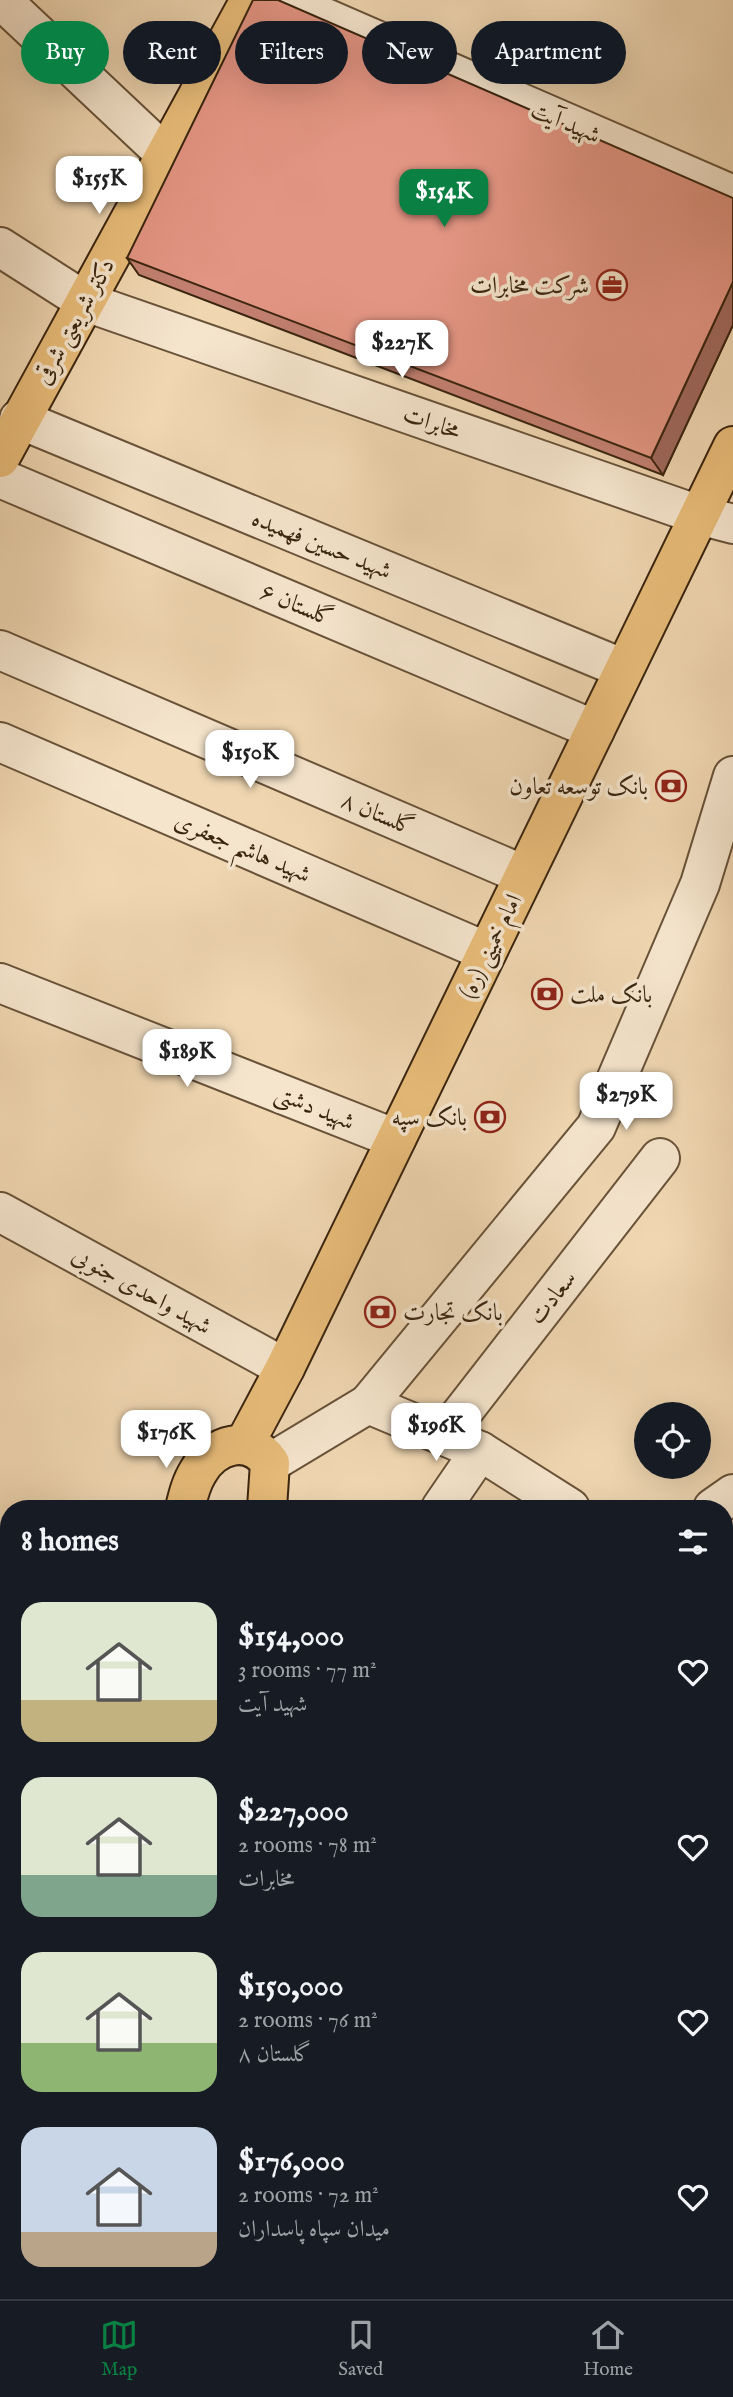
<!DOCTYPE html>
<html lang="en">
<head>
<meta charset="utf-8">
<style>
  :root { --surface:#171b24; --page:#20242c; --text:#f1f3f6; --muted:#9ea1a6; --line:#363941; --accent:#0b8043 }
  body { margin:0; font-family:"IM FELL English",Amiri,serif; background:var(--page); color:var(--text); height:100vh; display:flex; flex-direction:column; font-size:26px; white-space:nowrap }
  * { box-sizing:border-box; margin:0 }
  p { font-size:23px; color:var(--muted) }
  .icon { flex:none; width:38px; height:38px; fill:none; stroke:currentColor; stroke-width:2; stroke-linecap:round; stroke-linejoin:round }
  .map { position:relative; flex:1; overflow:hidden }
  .details { position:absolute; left:0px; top:1500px; width:733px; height:800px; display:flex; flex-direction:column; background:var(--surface); border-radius:28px 28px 0 0; box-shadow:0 7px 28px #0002 }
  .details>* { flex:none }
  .banner { position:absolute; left:21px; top:21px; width:691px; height:63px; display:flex; gap:14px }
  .buttons { position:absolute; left:634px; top:1402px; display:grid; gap:14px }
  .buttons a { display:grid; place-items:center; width:77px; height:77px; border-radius:50%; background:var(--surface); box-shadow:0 7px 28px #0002; font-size:35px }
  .price { position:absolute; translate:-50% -60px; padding:0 16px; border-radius:14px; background:#fff; color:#222; font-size:23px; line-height:46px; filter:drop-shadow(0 2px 4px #0008) }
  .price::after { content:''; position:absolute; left:50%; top:42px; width:21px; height:16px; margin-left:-10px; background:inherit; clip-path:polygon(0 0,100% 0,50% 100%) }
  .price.selected { background:var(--accent); color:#fff }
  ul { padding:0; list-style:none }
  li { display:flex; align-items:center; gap:21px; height:175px; padding:0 21px }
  li span { display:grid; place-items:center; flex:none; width:196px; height:140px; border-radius:21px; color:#555 }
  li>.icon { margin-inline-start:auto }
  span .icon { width:84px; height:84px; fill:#fffc; stroke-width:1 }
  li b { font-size:30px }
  h2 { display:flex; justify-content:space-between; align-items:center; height:84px; padding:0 21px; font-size:30px }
  .tag { padding:0 24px; border-radius:32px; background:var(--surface); box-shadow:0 7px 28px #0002; font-size:24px; line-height:63px }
  .tag.selected { background:var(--accent); color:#fff }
  .tab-bar { display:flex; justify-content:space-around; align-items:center; height:98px; border-top:2px solid var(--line); background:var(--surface); font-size:19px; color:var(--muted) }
  .tab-bar a { display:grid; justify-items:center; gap:4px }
  .tab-bar .selected { color:var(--accent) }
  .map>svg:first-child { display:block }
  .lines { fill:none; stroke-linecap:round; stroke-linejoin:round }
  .minor-casing { stroke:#685238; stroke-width:42 }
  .major-casing { stroke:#3a2510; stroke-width:42 }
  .path { stroke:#3a2510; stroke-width:4.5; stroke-dasharray:5 3.5; stroke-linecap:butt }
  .minor { stroke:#f5e5cd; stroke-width:38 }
  .major { stroke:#e8bc79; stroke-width:38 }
  .wall { fill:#c38071; stroke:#3a2510; stroke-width:2 }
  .shaded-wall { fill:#9f685c; stroke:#3a2510; stroke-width:2 }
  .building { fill:#e39583; stroke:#3a2510; stroke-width:2 }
  .labels { text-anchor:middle; stroke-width:7; stroke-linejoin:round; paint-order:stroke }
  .street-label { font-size:24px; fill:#3a2510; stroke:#f5e5cd }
  .poi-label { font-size:24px; fill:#3a2510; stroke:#f5e5cd; text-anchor:end }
</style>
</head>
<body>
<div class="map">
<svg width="733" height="2299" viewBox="0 0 733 2299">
  <rect width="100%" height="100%" fill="#f0d7b2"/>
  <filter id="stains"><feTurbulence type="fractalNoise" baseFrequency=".00286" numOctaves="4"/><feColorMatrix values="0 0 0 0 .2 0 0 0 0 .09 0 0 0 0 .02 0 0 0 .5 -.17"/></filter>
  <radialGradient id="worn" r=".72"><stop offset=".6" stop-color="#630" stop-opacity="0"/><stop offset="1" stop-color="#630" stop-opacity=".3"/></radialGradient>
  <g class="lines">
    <!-- minor casing -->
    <g class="minor-casing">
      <g id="minor">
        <polyline points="284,0 733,195"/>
        <polyline points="0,2 10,8 166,155"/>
        <polyline points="0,247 86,302 699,515 733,524"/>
        <polyline points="19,419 624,669"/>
        <polyline points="0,478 595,730"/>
        <polyline points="0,650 524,875"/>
        <polyline points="0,742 487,952"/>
        <polyline points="0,983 396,1139"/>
        <polyline points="0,1212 285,1368"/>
        <polyline points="368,1404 596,1127 700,884 733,776"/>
        <polyline points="444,1436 660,1158"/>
        <polyline points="270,1463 368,1404 480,1451 570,1508"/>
        <polyline points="441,1508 480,1451"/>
        <polyline points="713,1508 733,1494"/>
        <polyline points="724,1607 733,1613"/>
        <polyline points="724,1689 733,1696"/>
        <polyline points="724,1862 733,1870"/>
        <polyline points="0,2231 9,2228"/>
        <polyline points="371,2291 386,2299"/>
        <polyline points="450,2299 452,2291"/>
        <polyline points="590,2299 591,2291"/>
      </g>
    </g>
    <!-- major casing -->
    <g class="major-casing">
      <g id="major">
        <polyline points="0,458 250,0"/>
        <polyline points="244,1445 285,1368 733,446"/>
        <path d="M185 1508C188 1496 191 1483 198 1472 213 1444 250 1433 270 1463L267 1508"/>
        <polyline points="0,1816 9,1804"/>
      </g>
    </g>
    <!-- path -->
    <polyline class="path" points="1,1851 9,1859"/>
    <!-- minor -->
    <use href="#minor" class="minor"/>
    <!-- major -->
    <use href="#major" class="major"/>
  </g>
  <!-- wall -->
  <polygon class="wall" points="733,198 733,325 663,475 139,275 127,258"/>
  <!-- shaded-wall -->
  <polygon class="shaded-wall" points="733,282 733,325 663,475 651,458"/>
  <!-- building -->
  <g class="building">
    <polygon points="253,0 278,0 733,198 733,282 651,458 127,258"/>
    <polygon points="9,1816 9,1824 5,1820"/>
  </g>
  <!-- icons -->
  <defs>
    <g id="office-ring" transform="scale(1.575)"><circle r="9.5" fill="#f5e5cd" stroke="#8f2418" stroke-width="1.5"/><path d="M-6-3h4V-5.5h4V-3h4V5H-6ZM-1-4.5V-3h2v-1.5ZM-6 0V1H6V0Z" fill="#8f2418"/></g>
    <g id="bank-ring" transform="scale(1.575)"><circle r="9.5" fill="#f5e5cd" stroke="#8f2418" stroke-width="1.5"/><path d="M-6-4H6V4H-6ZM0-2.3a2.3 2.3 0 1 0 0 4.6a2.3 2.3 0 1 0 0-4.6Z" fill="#8f2418"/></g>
  </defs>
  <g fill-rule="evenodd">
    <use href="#office-ring" x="612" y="285"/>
    <use href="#bank-ring" x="671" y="786"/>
    <use href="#bank-ring" x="547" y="994"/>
    <use href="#bank-ring" x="490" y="1117"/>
    <use href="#bank-ring" x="380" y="1312"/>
  </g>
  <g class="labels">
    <!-- street labels -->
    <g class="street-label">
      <text transform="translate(566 122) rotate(23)" y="8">شهید آیت</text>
      <text transform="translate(74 321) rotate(-61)" y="8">دکتر شریعتی شرقی</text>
      <text transform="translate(432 422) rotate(19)" y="8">مخابرات</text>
      <text transform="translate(322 544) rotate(22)" y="8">شهيد حسین فهمیده</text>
      <text transform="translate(297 604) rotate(23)" y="8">گلستان ۶</text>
      <text transform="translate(378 813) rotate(23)" y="8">گلستان ۸</text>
      <text transform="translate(243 847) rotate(23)" y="8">شهيد هاشم جعفری</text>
      <text transform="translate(490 946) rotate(-64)" y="8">امام خمینی (ره)</text>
      <text transform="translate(315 1107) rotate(22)" y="8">شهید دشتی</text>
      <text transform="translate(142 1290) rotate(29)" y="8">شهید واحدی جنوبی</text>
      <text transform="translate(552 1297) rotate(-52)" y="8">سعادت</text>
    </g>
    <!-- poi labels -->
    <g class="poi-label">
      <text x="589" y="293">شرکت مخابرات</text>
      <text x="648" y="794">بانک توسعه تعاون</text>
      <text x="570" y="1002" text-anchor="start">بانک ملت</text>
      <text x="467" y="1125">بانک سپه</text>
      <text x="403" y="1320" text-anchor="start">بانک تجارت</text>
    </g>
  </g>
  <rect width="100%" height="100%" filter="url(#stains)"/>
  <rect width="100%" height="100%" fill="url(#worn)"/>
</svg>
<div class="buttons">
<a><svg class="icon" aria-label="locate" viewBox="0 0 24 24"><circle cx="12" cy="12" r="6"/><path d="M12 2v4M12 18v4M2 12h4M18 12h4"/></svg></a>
</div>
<b class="price" style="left:99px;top:216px">$155K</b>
<b class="price selected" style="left:444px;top:229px">$154K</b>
<b class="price" style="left:402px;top:380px">$227K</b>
<b class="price" style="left:250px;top:790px">$150K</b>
<b class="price" style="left:187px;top:1089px">$189K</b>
<b class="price" style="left:626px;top:1132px">$279K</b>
<b class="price" style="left:436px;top:1463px">$196K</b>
<b class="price" style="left:166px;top:1470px">$176K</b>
<div class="banner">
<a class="tag selected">Buy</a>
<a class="tag">Rent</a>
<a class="tag">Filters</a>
<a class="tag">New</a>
<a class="tag">Apartment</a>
</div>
<section class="details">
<h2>8 homes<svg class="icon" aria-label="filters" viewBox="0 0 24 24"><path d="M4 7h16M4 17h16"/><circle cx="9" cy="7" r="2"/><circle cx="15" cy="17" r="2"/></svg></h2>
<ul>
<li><span style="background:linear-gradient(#dfe7d0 70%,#c2b280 0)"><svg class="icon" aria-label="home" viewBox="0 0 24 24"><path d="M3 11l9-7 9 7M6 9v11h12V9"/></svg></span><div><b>$154,000</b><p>3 rooms · 77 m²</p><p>شهید آیت</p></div><svg class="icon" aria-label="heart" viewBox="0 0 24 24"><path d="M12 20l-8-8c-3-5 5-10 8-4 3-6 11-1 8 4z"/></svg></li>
<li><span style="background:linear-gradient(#dfe7d0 70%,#7fa58c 0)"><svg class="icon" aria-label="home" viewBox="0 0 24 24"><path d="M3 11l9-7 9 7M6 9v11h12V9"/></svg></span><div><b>$227,000</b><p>2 rooms · 78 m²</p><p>مخابرات</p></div><svg class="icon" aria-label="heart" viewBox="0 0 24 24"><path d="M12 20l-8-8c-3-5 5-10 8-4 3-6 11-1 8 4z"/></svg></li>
<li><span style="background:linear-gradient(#dfe7d0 65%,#8fb573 0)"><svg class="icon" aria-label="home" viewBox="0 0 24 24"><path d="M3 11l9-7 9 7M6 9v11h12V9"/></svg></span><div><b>$150,000</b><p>2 rooms · 76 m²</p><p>گلستان ۸</p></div><svg class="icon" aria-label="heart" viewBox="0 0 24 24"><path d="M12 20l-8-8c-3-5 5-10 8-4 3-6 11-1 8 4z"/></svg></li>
<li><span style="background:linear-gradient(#c9d6e8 75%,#b9a48a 0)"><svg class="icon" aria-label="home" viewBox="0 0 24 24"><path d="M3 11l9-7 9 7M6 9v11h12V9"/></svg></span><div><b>$176,000</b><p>2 rooms · 72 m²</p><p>میدان سپاه پاسداران</p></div><svg class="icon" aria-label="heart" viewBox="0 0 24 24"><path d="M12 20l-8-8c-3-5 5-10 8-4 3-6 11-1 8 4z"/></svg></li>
</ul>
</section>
</div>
<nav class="tab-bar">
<a class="selected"><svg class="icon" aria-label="map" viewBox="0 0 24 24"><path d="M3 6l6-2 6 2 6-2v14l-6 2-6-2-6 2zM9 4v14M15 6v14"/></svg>Map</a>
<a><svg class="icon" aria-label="saved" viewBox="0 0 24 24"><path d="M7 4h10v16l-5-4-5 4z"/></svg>Saved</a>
<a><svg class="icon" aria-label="home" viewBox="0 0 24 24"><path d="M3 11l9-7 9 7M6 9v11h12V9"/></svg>Home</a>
</nav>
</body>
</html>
